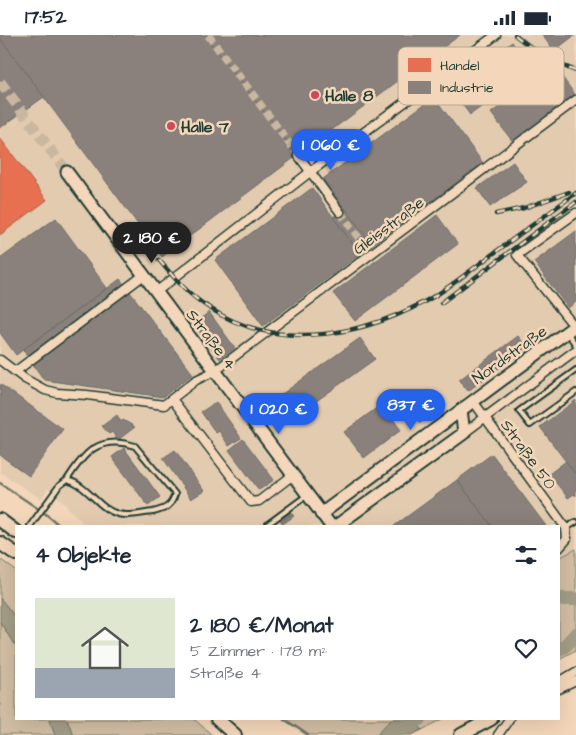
<!DOCTYPE html>
<html lang="de">
<head>
<meta charset="utf-8">
<style>
  :root { --surface:#fff; --page:#f2f2f3; --text:#1f2937; --muted:#747a83; --accent:#2563eb }
  body { margin:0; font-family:"Architects Daughter",sans-serif; background:var(--page); color:var(--text); height:100vh; display:flex; flex-direction:column; font-size:19px; white-space:nowrap }
  * { box-sizing:border-box; margin:0 }
  p { font-size:16px; color:var(--muted) }
  .icon { flex:none; width:28px; height:28px; fill:none; stroke:currentColor; stroke-width:2; stroke-linecap:round; stroke-linejoin:round }
  .map { position:relative; flex:1; overflow:hidden }
  .side { position:absolute; left:15px; top:490px; width:545px; height:195px; display:flex; flex-direction:column; background:var(--surface); border-radius:0px; box-shadow:0 5px 20px #0002 }
  .side>* { flex:none }
  .price { position:absolute; translate:-50% -42px; padding:0 11px; border-radius:18px; background:var(--accent); color:#fff; font-size:16px; line-height:32px; filter:drop-shadow(0 1px 2px #0008) }
  .price::after { content:''; position:absolute; left:50%; top:30px; width:15px; height:11px; margin-left:-8px; background:inherit; clip-path:polygon(0 0,100% 0,50% 100%) }
  .price.current { background:#222; color:#fff }
  ul { padding:0; list-style:none }
  li { display:flex; align-items:center; gap:15px; height:125px; padding:0 20px }
  li span { display:grid; place-items:center; flex:none; width:140px; height:100px; border-radius:0px; color:#555 }
  li>.icon { margin-inline-start:auto }
  span .icon { width:60px; height:60px; fill:#fffc; stroke-width:1 }
  li b { font-size:21px }
  h2 { display:flex; justify-content:space-between; align-items:center; height:60px; padding:0 20px; font-size:21px }
  .status { display:flex; justify-content:space-between; align-items:center; height:35px; padding:0 25px; background:var(--surface); direction:ltr }
  .status svg { height:14px; fill:currentColor }
  .map>svg:first-child { display:block }
  .built { fill:#e3cbb0 }
  .green { fill:#d2bea4; stroke:#787e6c }
  .water { fill:#a39d87; stroke:#6e7766 }
  .shops { fill:#e76f51; stroke:#ab6048 }
  .industry { fill:#8a817c; stroke:#6a6d66 }
  .lines { fill:none; stroke-linecap:round; stroke-linejoin:round }
  .stream { stroke:#6e7766; stroke-width:2.5 }
  .river { stroke:#a39d87; stroke-width:14 }
  .street-tunnel { stroke:#c9b89f; stroke-width:8; stroke-dasharray:8 4; stroke-linecap:butt }
  .secondary-tunnel { stroke:#c9b89f; stroke-width:11; stroke-dasharray:11 5.5; stroke-linecap:butt }
  .lane-casing { stroke:#1f3d34; stroke-width:8 }
  .street-casing { stroke:#1f3d34; stroke-width:11 }
  .secondary-casing { stroke:#1f3d34; stroke-width:15 }
  .primary-casing { stroke:#1f3d34; stroke-width:16 }
  .lane { stroke:#f4d7ba; stroke-width:4 }
  .street { stroke:#f4d7ba; stroke-width:8 }
  .secondary { stroke:#f4d7ba; stroke-width:11 }
  .primary { stroke:#f4d7ba; stroke-width:12 }
  .rail-casing { stroke:#1f3d34; stroke-width:4.5 }
  .rail { stroke:#f4d7ba; stroke-width:2.5; stroke-dasharray:8; stroke-linecap:butt }
  .poi-dot { fill:#d1495b; stroke:#f4d7ba; stroke-width:2 }
  .labels { text-anchor:middle; stroke-width:5; stroke-linejoin:round; paint-order:stroke }
  .poi-label { font-size:16px; font-weight:bold; fill:#1f3d34; stroke:#f4d7ba; text-anchor:start }
  .street-label { font-size:16px; fill:#1f3d34; stroke:#f4d7ba }
  .key { fill:#f4d7ba; stroke:#b4a992; stroke-width:1 }
  .key-label { font-size:14px; fill:#1f3d34 }
</style>
</head>
<body>
<div class="status"><b>17:52</b><svg viewBox="0 0 49 12"><path d="M0 12V9h3v3zM5 12V6h3v6zM10 12V3h3v9zM15 12V0h3v12zM26 1h20v11H26zM47 4h2v5h-2z"/></svg></div>
<div class="map">
<svg width="576" height="700" viewBox="0 0 576 700">
  <rect width="100%" height="100%" fill="#f4d7ba"/>
  <filter id="ink" filterUnits="userSpaceOnUse"><feTurbulence type="fractalNoise" baseFrequency=".02" numOctaves="2"/><feDisplacementMap in="SourceGraphic" scale="10" xChannelSelector="R" yChannelSelector="G"/><feConvolveMatrix kernelMatrix="1 2 1 2 8 2 1 2 1" color-interpolation-filters="sRGB"/></filter>
  <g filter="url(#ink)">
    <!-- built -->
    <polygon class="built" points="0,0 576,0 576,514 559,523 559,491 86,491 54,458 48,454 41,464 0,437"/>
    <!-- green -->
    <g class="green">
      <polygon points="576,514 576,615 559,624 559,523"/>
      <polygon points="0,524 16,536 16,583 0,563"/>
      <polygon points="0,587 16,612 16,684 50,684 55,700 0,700"/>
      <polygon points="67,684 194,684 212,700 73,700"/>
      <polygon points="284,684 401,684 389,700 308,700"/>
      <polygon points="414,684 443,684 422,695"/>
    </g>
    <!-- water -->
    <g class="water">
      <polygon points="0,563 16,583 16,612 0,587"/>
      <polygon points="50,684 67,684 73,700 55,700"/>
      <polygon points="391,684 414,684 422,695 412,700 373,700 378,698"/>
    </g>
    <!-- shops -->
    <polygon class="shops" points="0,103 47,165 0,200"/>
    <!-- industry -->
    <g class="industry">
      <polygon points="0,0 208,0 298,120 162,222 0,3"/>
      <polygon points="204,0 460,0 298,120"/>
      <polygon points="542,0 575,0 554,16"/>
      <polygon points="0,3 44,62 0,93"/>
      <polygon points="512,7 532,35 470,80 450,53"/>
      <polygon points="554,31 576,61 513,107 491,78"/>
      <polygon points="434,62 483,128 372,210 323,144"/>
      <polygon points="513,127 527,147 490,172 477,153"/>
      <polygon points="312,153 360,219 263,291 215,225"/>
      <polygon points="345,173 372,210 360,219 333,182"/>
      <polygon points="437,180 458,209 355,286 333,258"/>
      <polygon points="56,183 107,253 16,320 0,298 0,224"/>
      <polygon points="576,196 576,267 568,273 534,227"/>
      <polygon points="120,244 193,339 163,362 44,345 23,315"/>
      <polygon points="209,277 235,313 220,324 194,289"/>
      <polygon points="518,301 527,312 468,356 459,345"/>
      <polygon points="360,303 375,324 290,385 275,364"/>
      <polygon points="0,349 63,394 29,441 0,420"/>
      <polygon points="421,358 434,378 420,388 407,368"/>
      <polygon points="576,365 576,440 540,392"/>
      <polygon points="216,367 241,403 229,411 219,396 216,398 201,377"/>
      <polygon points="382,369 401,395 364,423 344,397"/>
      <polygon points="117,380 121,387 123,385 135,392 118,405 112,397 109,399 102,391"/>
      <polygon points="243,404 274,445 259,455 229,415"/>
      <polygon points="124,413 160,462 148,471 112,422"/>
      <polygon points="175,415 204,456 191,464 163,423"/>
      <polygon points="492,419 546,491 492,491 457,445"/>
      <polygon points="566,426 576,440 576,461 574,459 568,463 549,439"/>
      <polygon points="457,445 492,491 394,491"/>
      <polygon points="290,476 292,479 281,486 280,484"/>
      <polygon points="292,479 294,481 283,489 281,486"/>
    </g>
    <g class="lines">
      <!-- stream -->
      <g class="stream">
        <polyline points="0,448 46,479 60,491"/>
        <polyline points="284,684 308,700"/>
      </g>
      <!-- river -->
      <g class="river">
        <polyline points="559,564 576,564"/>
        <polyline points="559,614 565,611 576,599"/>
        <polyline points="389,700 420,684"/>
      </g>
      <!-- street-tunnel -->
      <g class="street-tunnel">
        <polyline points="208,0 298,120"/>
        <polyline points="340,177 371,220"/>
      </g>
      <!-- secondary-tunnel -->
      <polyline class="secondary-tunnel" points="0,47 67,137"/>
      <!-- lane casing -->
      <g class="lane-casing">
        <g id="lane">
          <polyline points="568,299 576,310"/>
          <polyline points="576,335 519,376 530,390 576,357"/>
          <polyline points="268,489 306,461"/>
          <path d="M30 491 59 451 67 445C88 450 98 474 118 479 129 482 142 478 153 477 165 474 171 472 175 459L135 411C99 399 84 418 67 445"/>
          <polyline points="566,493 576,487"/>
        </g>
      </g>
      <!-- street casing -->
      <g class="street-casing">
        <g id="street">
          <polyline points="298,120 340,177"/>
          <polyline points="156,257 310,137 496,0"/>
          <polyline points="574,291 517,220 576,178"/>
          <polyline points="0,325 25,344 45,355 57,358 87,360 164,370 196,345 215,336 576,65"/>
          <polyline points="16,336 144,240"/>
          <polyline points="172,364 251,467 259,466 293,440"/>
          <polyline points="473,366 566,493 567,504 559,513"/>
          <polyline points="464,398 576,315"/>
          <polyline points="559,647 576,637"/>
          <polyline points="559,654 576,646"/>
          <polyline points="498,700 509,684"/>
        </g>
      </g>
      <!-- secondary casing -->
      <g class="secondary-casing">
        <g id="secondary">
          <polyline points="67,137 331,491"/>
          <polyline points="321,479 576,290"/>
          <polyline points="336,491 464,398 461,375"/>
        </g>
      </g>
      <!-- primary casing -->
      <g class="primary-casing">
        <g id="primary">
          <polyline points="0,485 16,497"/>
          <polyline points="0,508 16,519"/>
          <polyline points="217,684 235,700"/>
          <polyline points="461,700 491,684"/>
        </g>
      </g>
      <!-- lane -->
      <use href="#lane" class="lane"/>
      <!-- street -->
      <use href="#street" class="street"/>
      <!-- secondary -->
      <use href="#secondary" class="secondary"/>
      <!-- primary -->
      <use href="#primary" class="primary"/>
      <!-- rail casing -->
      <g class="rail-casing">
        <g id="rail">
          <path d="M515 0C533 15 553 28 576 36"/>
          <polyline points="496,179 524,173 569,157"/>
          <path d="M159 225C174 243 189 260 208 272 279 320 370 300 438 259 456 247 473 234 490 221 519 200 547 179 576 158"/>
          <polyline points="441,268 576,167"/>
        </g>
      </g>
      <!-- rail -->
      <use href="#rail" class="rail"/>
    </g>
  </g>
  <!-- markers -->
  <g class="poi-dot">
    <circle cx="315" cy="60" r="5"/>
    <circle cx="171" cy="91" r="5"/>
  </g>
  <g class="labels">
    <!-- poi labels -->
    <g class="poi-label">
      <text x="325" y="66">Halle 8</text>
      <text x="181" y="97">Halle 7</text>
    </g>
    <!-- street labels -->
    <g class="street-label">
      <text transform="translate(388 190) rotate(-37)" y="6">Gleisstraße</text>
      <text transform="translate(212 304) rotate(53)" y="6">Straße 4</text>
      <text transform="translate(509 319) rotate(-36)" y="6">Nordstraße</text>
      <text transform="translate(529 419) rotate(54)" y="6">Straße 50</text>
    </g>
  </g>
  <!-- legend -->
  <rect x="398" y="12" width="166" height="58" rx="8" class="key"/>
  <rect x="408" y="23" width="23" height="14" fill="#e76f51"/>
  <rect x="408" y="46" width="23" height="13" fill="#8a817c"/>
  <g class="key-label">
    <text x="440" y="35">Handel</text>
    <text x="440" y="57">Industrie</text>
  </g>
</svg>
<b class="price" style="left:331px;top:136px">1 060 €</b>
<b class="price current" style="left:152px;top:229px">2 180 €</b>
<b class="price" style="left:411px;top:396px">837 €</b>
<b class="price" style="left:279px;top:400px">1 020 €</b>
<section class="side">
<h2>4 Objekte<svg class="icon" aria-label="filters" viewBox="0 0 24 24"><path d="M4 7h16M4 17h16"/><circle cx="9" cy="7" r="2"/><circle cx="15" cy="17" r="2"/></svg></h2>
<ul>
<li><span style="background:linear-gradient(#dfe7d0 70%,#9aa5b1 0)"><svg class="icon" aria-label="home" viewBox="0 0 24 24"><path d="M3 11l9-7 9 7M6 9v11h12V9"/></svg></span><div><b>2 180 €/Monat</b><p>5 Zimmer · 178 m²</p><p>Straße 4</p></div><svg class="icon" aria-label="heart" viewBox="0 0 24 24"><path d="M12 20l-8-8c-3-5 5-10 8-4 3-6 11-1 8 4z"/></svg></li>
</ul>
</section>
</div>
</body>
</html>
